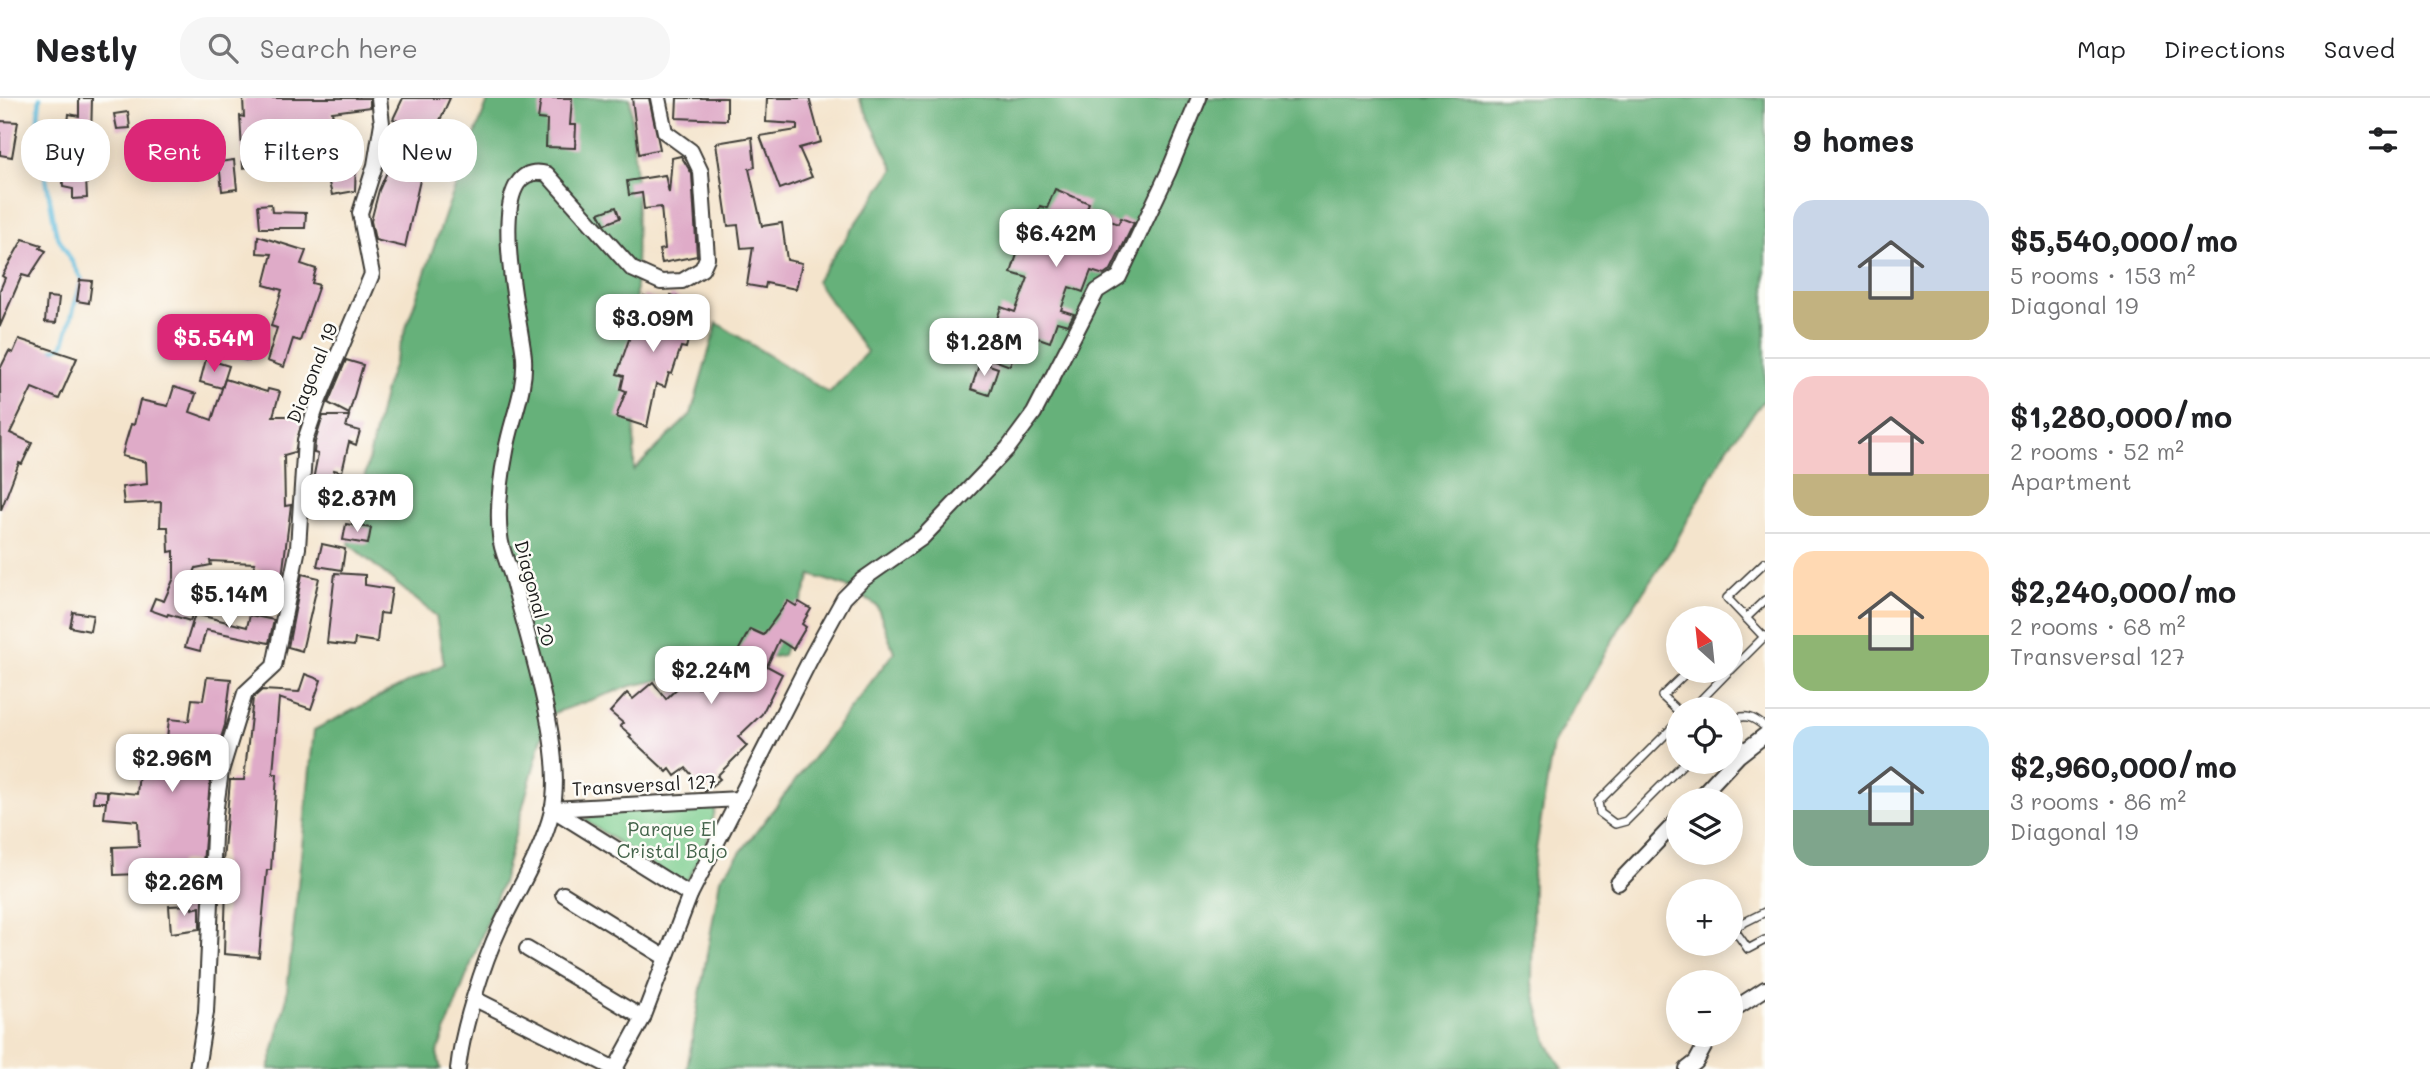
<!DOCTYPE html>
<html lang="en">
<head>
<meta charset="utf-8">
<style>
  :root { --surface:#fff; --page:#f6f6f6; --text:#202124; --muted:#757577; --line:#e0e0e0; --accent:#db2777 }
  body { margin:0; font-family:Mali,sans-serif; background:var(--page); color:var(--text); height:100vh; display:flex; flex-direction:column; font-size:26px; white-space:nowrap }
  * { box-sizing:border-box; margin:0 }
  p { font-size:23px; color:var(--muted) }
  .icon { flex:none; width:38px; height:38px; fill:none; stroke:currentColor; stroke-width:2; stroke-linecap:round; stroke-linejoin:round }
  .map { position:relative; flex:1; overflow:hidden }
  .side { display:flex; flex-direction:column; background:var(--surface); width:665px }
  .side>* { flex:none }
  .guide { position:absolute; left:21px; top:21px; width:665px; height:63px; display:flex; gap:14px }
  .needle { width:46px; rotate:333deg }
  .controls { position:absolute; left:1666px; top:508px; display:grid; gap:14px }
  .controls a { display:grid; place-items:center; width:77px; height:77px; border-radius:50%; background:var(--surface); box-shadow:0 4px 18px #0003; font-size:35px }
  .price { position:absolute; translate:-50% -60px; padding:0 16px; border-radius:14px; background:#fff; color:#222; font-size:23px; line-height:46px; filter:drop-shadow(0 2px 4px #0008) }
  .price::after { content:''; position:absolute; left:50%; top:42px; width:21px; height:16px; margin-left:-10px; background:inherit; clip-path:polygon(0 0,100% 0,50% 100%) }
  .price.active { background:var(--accent); color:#fff }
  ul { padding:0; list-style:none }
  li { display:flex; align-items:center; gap:21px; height:175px; padding:0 28px }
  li+li { border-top:2px solid var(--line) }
  li span { display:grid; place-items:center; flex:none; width:196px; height:140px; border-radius:21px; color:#555 }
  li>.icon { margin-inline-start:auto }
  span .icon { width:84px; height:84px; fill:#fffc; stroke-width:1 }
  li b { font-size:30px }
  h2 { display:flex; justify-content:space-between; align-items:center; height:84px; padding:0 28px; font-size:30px }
  .pill { padding:0 24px; border-radius:28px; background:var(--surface); box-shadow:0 4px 18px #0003; font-size:24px; line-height:63px }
  .pill.active { background:var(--accent); color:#fff }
  header { display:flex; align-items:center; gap:42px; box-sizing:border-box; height:98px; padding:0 35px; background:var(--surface); border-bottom:2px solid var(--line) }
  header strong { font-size:33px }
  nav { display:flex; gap:38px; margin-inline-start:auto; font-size:24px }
  .search { width:490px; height:63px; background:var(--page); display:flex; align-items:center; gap:18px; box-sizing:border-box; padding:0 24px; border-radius:28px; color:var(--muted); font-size:26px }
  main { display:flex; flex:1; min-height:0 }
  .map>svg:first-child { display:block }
  .green { fill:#7dce8f; stroke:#4c7556; stroke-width:2 }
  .forest { fill:#66b17a; stroke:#41664b; stroke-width:2 }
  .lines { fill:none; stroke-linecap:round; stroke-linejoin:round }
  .stream { stroke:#5ebbdc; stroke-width:4.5 }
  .building { fill:#dfabc8 }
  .service-casing { stroke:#3c3a36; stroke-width:10 }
  .minor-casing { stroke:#3c3a36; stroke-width:18 }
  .service { stroke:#fff; stroke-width:7 }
  .minor { stroke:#fff; stroke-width:14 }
  .labels { text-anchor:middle; stroke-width:5; stroke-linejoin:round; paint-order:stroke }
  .street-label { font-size:19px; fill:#1c1c1c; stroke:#fdfcf7 }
  .park-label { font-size:19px; fill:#43634a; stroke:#fdfcf7 }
</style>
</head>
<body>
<header>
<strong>Nestly</strong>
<div class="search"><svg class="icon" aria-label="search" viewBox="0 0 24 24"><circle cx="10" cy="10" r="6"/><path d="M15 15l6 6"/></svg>Search here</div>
<nav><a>Map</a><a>Directions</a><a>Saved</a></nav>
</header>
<main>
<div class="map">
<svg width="1765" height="971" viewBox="0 0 1765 971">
  <rect width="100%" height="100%" fill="#fdfcf7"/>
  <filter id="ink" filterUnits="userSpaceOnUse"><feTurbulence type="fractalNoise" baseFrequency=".0143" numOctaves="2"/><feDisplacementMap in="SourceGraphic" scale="14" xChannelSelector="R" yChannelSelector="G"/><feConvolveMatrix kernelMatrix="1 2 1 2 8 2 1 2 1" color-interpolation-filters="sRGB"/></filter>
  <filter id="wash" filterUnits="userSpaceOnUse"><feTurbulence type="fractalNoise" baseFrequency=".00686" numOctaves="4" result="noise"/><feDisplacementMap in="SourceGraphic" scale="28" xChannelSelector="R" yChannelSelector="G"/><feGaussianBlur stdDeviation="1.57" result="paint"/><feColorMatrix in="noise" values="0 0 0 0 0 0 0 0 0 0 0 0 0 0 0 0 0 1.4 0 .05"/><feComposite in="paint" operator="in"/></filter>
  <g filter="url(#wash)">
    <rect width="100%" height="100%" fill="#f4e4cc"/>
    <!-- green -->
    <polygon class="green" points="716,708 706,748 684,788 583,721 632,711"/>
    <!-- forest -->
    <polygon class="forest" points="489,0 630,0 637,96 634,372 691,316 717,225 829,295 867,254 816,183 894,71 859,0 1765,0 1765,301 1727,350 1673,449 1622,526 1553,646 1533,771 1532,886 1548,946 1563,971 687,971 720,781 894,554 877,508 845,488 811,477 783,557 631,588 548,617 502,785 437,955 441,971 269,971 286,903 314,632 444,566 436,518 349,446 385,291 447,111"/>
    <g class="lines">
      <!-- stream -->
      <polyline class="stream" points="40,0 37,30 56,135 82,182 63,248 48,254"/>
    </g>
    <g id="blocks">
      <!-- building -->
      <g class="building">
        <polygon points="79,0 92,0 91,41 84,41 87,100 73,101 73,91 63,89 62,66 59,65 63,43 66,44 69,16 79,18"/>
        <polygon points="248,0 370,0 370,9 332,14 337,38 303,44 303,58 297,58 300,73 275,79 271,67 243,70 240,18 244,19 243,2"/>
        <polygon points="403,0 450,0 433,38 393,21"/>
        <polygon points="541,0 572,0 570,27 576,27 575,50 546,49 547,22 538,21"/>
        <polygon points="632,0 649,0 660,51 639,56"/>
        <polygon points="677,0 727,0 727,22 676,20"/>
        <polygon points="767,0 809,0 821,44 799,50 812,79 780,91 760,38 797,32 797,26 766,24"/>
        <polygon points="128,14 130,30 117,31 114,16"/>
        <polygon points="0,23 18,24 12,59 0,57"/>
        <polygon points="191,29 195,66 169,66 166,31"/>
        <polygon points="752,39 755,69 749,71 762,128 782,125 787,162 802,165 796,191 766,185 765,190 747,187 753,149 741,150 738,127 728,128 716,45"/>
        <polygon points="394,58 424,64 405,149 375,142 371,123 379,92"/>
        <polygon points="681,58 692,76 697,158 662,165 659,152 665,151 661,109 644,111 642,95 629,97 627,83 665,77 669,95 672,60"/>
        <polygon points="234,62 237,91 222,93 219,64"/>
        <polygon points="335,63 356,64 355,93 332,97 328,81 334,79"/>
        <polygon points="1055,91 1089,105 1086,113 1118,126 1121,120 1134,125 1111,172 1104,177 1091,173 1083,194 1069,189 1061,212 1074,216 1068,227 1057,224 1050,244 1036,239 1033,247 1019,242 1010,268 991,261 1001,235 993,233 1001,209 1015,214 1028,180 1011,175 1027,125 1033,127 1040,108 1047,110"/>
        <polygon points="271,106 272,114 306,115 305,130 260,130 258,107"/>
        <polygon points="616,109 620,120 605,126 599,115"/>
        <polygon points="258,138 306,153 301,166 316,171 312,185 319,187 300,243 293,241 284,269 267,263 277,230 271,228 282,192 264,187 272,156 257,155"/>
        <polygon points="23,141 42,147 40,150 46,153 29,179 22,177 0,228 0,192 5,180 2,178"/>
        <polygon points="80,182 92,183 89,205 77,203"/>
        <polygon points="671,197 697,207 686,250 681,249 672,276 669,275 665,289 656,286 647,329 616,319 626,293 621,291 624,278 617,276 644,198 668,205"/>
        <polygon points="47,199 59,200 56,225 45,224"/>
        <polygon points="232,231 244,234 241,245 254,249 249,263 225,256"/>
        <polygon points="19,241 77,260 59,301 32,290 10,335 32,345 22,366 19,365 1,412 0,271 9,253 13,255"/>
        <polygon points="206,261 229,268 222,290 200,284"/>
        <polygon points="346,262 363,267 349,316 328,305"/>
        <polygon points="980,264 998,270 989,297 971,291"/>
        <polygon points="225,281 267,294 268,291 280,294 273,318 303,318 295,354 284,357 285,408 291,407 282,479 253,470 255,465 210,463 211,467 196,470 181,506 194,511 190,523 168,516 167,518 150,512 155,500 164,503 174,480 174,453 169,454 168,429 160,429 161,404 124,406 122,389 147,386 146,364 122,358 125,346 131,326 134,327 140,302 168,308 174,289 196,296 190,314 212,322"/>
        <polygon points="323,318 349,318 346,329 360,333 356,347 349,344 342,374 334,372 332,385 313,382 318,356 314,355 315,344"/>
        <polygon points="346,426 371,430 368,446 343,442"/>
        <polygon points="322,446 345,451 342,472 317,468"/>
        <polygon points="335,475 365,477 365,487 392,491 388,516 380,515 377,544 355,541 354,548 327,545"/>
        <polygon points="302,476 319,480 302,553 288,549"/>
        <polygon points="788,503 796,508 799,504 811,511 802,526 806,529 793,551 779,542 767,568 782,576 762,616 738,639 747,648 717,678 720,681 705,693 686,670 675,678 670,671 667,674 629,639 631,637 620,628 623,625 610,614 627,595 633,601 653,584 666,601 688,580 698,590 718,572 724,579 750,531 763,537"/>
        <polygon points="73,514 93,517 90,533 70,529"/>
        <polygon points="195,516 247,529 250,517 274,522 269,545 206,532 200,553 185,549"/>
        <polygon points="305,576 321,582 311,611 279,600 273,676 277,676 271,772 267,772 259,859 224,856 226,788 221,787 230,682 244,682 253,600 262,592 299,594"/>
        <polygon points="207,579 231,581 225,627 211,672 203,765 180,763 177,794 165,793 165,775 114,777 113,749 139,748 138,723 104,720 106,704 93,704 94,692 107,693 107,703 108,693 137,696 142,641 155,642 152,667 176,669 181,642 167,641 169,621 189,623 192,601 203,602"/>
        <polygon points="191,807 192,811 200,809 200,831 171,835 169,808"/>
      </g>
    </g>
  </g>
  <g filter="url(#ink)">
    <use href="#blocks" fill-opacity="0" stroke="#3c3a36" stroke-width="2"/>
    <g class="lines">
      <!-- service casing -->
      <g class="service-casing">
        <g id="service">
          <polyline points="1746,520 1765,502"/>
          <polyline points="1764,539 1727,500 1765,464"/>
          <polyline points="1731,572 1765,538"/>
          <polyline points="1692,611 1730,572"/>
          <polyline points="1678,613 1662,598 1689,572"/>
          <path d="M1731 623C1745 615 1753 619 1765 629"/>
          <polyline points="1678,624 1598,704 1600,715 1615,726 1626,723 1686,663"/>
          <polyline points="1731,636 1746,651"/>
          <polyline points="1765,814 1737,828 1736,834 1748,851 1765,842"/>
        </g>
      </g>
      <!-- minor casing -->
      <g class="minor-casing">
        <g id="minor">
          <polyline points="1697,702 1738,658 1765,637"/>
          <polyline points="552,711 739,701"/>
          <polyline points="552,711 690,797"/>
          <polyline points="1618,785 1678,722"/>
          <polyline points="563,796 666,860"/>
          <polyline points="527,851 643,920"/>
          <polyline points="475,901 615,971"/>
          <polyline points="1731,913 1765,891"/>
          <polyline points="197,971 206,914 215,716 221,673 245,595 274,568 298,450 305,342 318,304 372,176 360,115 375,67 382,25 379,0"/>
          <path d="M458 971C462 932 483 865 500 829 518 791 542 754 552 713 566 652 527 541 512 479 508 465 501 452 500 438 497 413 501 379 506 353 511 322 526 293 524 260 522 228 478 58 547 76L632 171 661 184 682 183 702 171 707 160 701 74 691 53 665 34 658 0"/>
          <polyline points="615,971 643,920 690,797 812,558 844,500 862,482 922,440 1008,350 1034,315 1097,193 1119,179 1168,75 1199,0"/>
          <polyline points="1687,971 1696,964 1711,936"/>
        </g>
      </g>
      <!-- service -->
      <use href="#service" class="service"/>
      <!-- minor -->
      <use href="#minor" class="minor"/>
    </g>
  </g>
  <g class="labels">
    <!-- street labels -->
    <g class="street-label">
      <text transform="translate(312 275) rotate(-68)" y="7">Diagonal 19</text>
      <text transform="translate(535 495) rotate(75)" y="7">Diagonal 20</text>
      <text transform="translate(644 687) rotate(-3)" y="7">Transversal 127</text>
    </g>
    <!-- park labels -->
    <g class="park-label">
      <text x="672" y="738">Parque El<tspan x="672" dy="22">Cristal Bajo</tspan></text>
    </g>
  </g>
</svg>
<div class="controls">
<a><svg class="needle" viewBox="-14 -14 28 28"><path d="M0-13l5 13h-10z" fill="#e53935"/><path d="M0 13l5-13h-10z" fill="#757577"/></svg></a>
<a><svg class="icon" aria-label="locate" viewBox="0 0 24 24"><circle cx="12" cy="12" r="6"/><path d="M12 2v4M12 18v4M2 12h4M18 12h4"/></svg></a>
<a><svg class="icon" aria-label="layers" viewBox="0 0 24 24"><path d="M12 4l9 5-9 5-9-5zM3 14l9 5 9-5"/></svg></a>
<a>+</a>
<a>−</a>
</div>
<b class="price" style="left:1056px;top:171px">$6.42M</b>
<b class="price" style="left:653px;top:256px">$3.09M</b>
<b class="price active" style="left:214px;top:276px">$5.54M</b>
<b class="price" style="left:984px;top:280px">$1.28M</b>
<b class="price" style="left:357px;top:436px">$2.87M</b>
<b class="price" style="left:229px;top:532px">$5.14M</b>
<b class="price" style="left:711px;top:608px">$2.24M</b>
<b class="price" style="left:172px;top:696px">$2.96M</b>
<b class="price" style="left:184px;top:820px">$2.26M</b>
<div class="guide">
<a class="pill">Buy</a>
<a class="pill active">Rent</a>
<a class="pill">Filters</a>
<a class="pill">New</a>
</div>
</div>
<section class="side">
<h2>9 homes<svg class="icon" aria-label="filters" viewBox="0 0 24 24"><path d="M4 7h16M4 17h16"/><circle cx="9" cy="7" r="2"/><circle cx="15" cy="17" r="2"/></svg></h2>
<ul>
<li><span style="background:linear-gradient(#c9d6e8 65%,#c2b280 0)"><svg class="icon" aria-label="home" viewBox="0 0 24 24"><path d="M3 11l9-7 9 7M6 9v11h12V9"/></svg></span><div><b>$5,540,000/mo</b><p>5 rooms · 153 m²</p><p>Diagonal 19</p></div></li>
<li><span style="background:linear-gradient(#f6c9c9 70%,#c2b280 0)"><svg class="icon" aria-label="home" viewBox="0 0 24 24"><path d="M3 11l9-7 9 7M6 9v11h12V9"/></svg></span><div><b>$1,280,000/mo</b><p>2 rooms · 52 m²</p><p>Apartment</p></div></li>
<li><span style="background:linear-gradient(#ffd9b3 60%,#8fb573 0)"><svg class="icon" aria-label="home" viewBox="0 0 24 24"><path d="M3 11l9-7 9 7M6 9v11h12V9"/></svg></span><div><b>$2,240,000/mo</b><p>2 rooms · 68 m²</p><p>Transversal 127</p></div></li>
<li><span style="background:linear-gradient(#bfe0f5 60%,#7fa58c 0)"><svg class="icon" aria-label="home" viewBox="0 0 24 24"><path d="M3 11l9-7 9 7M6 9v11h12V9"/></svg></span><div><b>$2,960,000/mo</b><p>3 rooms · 86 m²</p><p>Diagonal 19</p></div></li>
</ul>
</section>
</main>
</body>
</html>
